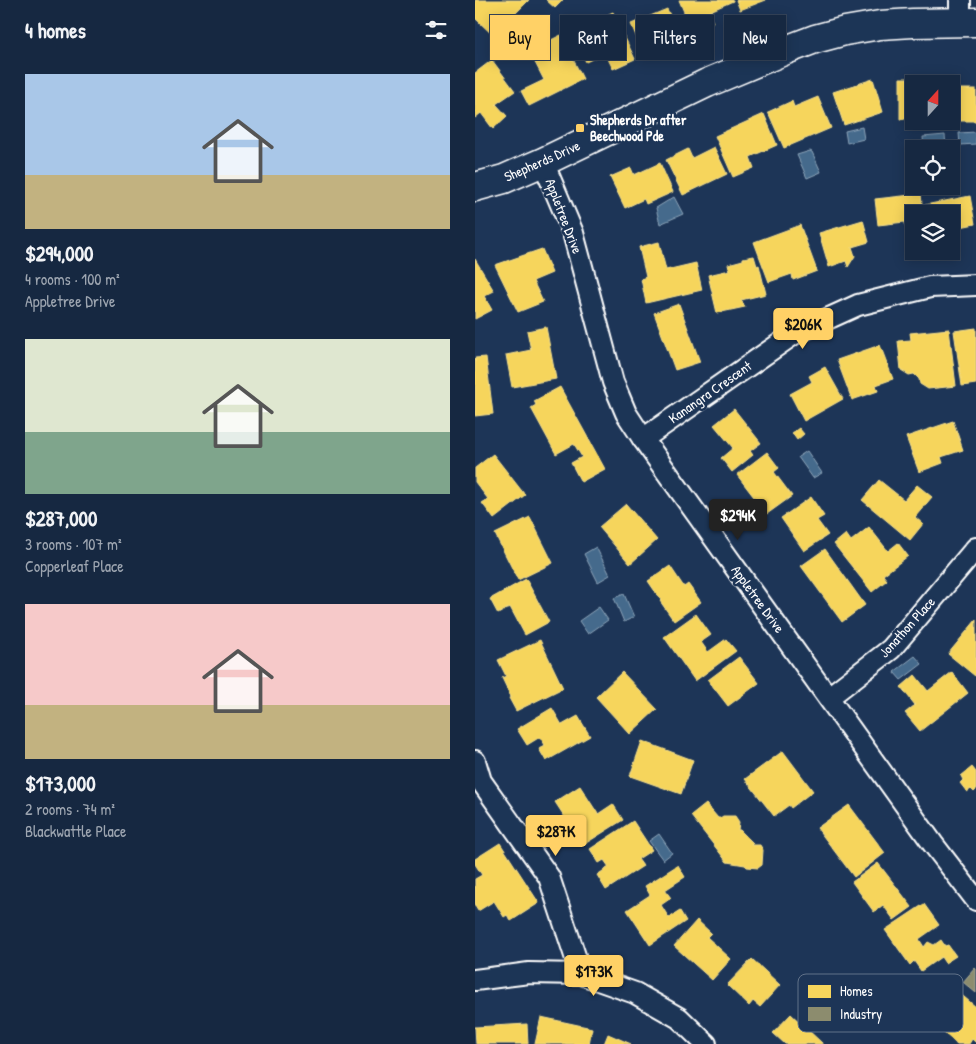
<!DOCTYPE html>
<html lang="en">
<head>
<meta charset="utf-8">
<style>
  :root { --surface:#162841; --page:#23344c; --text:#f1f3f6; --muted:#9ea6b1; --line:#35445a; --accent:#ffd166 }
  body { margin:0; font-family:"Patrick Hand",sans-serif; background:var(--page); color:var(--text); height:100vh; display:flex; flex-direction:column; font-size:19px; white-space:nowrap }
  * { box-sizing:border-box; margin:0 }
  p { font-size:16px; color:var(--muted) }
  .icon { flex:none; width:28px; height:28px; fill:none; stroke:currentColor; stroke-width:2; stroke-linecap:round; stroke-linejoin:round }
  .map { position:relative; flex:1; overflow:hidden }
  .drawer { display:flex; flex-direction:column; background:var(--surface); width:475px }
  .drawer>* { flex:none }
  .guide { position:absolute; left:15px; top:15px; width:410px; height:45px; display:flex; gap:10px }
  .needle { width:32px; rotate:21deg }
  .controls { position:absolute; left:430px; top:75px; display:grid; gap:10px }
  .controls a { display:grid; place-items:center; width:55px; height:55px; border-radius:0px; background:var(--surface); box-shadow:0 2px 12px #0003,0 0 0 1px var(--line); font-size:25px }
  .price { position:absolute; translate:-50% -42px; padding:0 11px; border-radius:5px; background:var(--accent); color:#111; font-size:16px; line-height:32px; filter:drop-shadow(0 1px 2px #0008) }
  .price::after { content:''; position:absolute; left:50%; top:30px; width:15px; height:11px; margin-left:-8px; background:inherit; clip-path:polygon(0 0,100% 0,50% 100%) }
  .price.selected { background:#222; color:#fff }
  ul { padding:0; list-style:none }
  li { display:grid; align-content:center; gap:10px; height:265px; padding:0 25px }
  li span { display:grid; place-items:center; height:155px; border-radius:0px; color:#555 }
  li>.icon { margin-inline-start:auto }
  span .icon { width:90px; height:90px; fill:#fffc; stroke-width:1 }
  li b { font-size:21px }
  h2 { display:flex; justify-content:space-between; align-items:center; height:60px; padding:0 25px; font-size:21px }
  .tag { padding:0 18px; border-radius:0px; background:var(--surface); box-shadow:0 2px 12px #0003,0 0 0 1px var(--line); font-size:18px; line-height:45px }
  .tag.selected { background:var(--accent); color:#111 }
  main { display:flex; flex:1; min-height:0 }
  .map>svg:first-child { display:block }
  .water { fill:#446a8c; stroke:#8fa6ba }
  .homes { fill:#f6d55c; stroke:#f9e28d }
  .industry { fill:#8c8c6e; stroke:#aeae9a }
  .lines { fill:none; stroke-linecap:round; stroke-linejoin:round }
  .street-casing { stroke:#fff; stroke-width:24 }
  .secondary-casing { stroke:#fff; stroke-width:31 }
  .street { stroke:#1d3557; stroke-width:20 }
  .secondary { stroke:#1d3557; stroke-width:28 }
  .poi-dot { fill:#ffd166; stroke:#1d3557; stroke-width:2 }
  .labels { text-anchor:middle; stroke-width:5; stroke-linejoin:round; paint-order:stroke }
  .poi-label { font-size:14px; font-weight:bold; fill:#fff; stroke:#1d3557; text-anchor:start }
  .street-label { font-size:14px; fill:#fff; stroke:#1d3557 }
  .key { fill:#1d3557; stroke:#617289; stroke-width:1 }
  .key-label { font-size:14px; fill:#fff }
</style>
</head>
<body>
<main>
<section class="drawer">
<h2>4 homes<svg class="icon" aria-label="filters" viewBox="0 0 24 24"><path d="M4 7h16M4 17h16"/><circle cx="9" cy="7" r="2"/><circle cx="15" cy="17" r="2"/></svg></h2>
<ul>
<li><span style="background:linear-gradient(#a9c7e8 65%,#c2b280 0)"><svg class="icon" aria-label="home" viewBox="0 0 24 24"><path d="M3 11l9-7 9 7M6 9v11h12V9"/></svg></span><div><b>$294,000</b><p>4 rooms · 100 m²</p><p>Appletree Drive</p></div></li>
<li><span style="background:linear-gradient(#dfe7d0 60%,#7fa58c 0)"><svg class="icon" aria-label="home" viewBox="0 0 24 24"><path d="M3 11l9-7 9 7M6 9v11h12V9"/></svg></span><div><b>$287,000</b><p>3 rooms · 107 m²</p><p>Copperleaf Place</p></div></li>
<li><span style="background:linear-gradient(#f6c9c9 65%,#c2b280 0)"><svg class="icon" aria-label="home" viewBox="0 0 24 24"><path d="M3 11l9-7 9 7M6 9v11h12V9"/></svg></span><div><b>$173,000</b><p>2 rooms · 74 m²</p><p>Blackwattle Place</p></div></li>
</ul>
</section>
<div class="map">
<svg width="501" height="1044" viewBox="0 0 501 1044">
  <rect width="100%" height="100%" fill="#1d3557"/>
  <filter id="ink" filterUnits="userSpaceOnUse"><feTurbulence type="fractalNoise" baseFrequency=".02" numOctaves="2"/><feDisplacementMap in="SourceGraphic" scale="10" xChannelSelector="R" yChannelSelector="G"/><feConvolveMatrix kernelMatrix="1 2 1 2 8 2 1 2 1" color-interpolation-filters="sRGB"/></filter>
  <g filter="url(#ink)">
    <!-- water -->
    <g class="water">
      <polygon points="387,127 389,139 372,143 370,131"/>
      <polygon points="501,132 501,144 485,145 484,133"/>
      <polygon points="470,135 471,148 449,149 448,137"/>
      <polygon points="335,151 337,152 346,172 332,178 322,155"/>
      <polygon points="199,197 208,214 185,224 181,208"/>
      <polygon points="332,451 347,473 338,478 323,457"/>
      <polygon points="121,547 135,575 123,582 109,554"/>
      <polygon points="149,594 159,617 149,622 139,598"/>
      <polygon points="124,607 133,620 113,634 104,621"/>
      <polygon points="440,656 447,664 426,680 419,672"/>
      <polygon points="184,834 197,853 188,860 174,841"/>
    </g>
    <!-- homes -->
    <g class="homes">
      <polygon points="0,0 54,0 30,24 37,32 26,43 0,18"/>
      <polygon points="71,0 88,0 80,8"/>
      <polygon points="204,0 258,0 258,1 233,12 238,22 217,31"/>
      <polygon points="261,0 291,0 265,10"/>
      <polygon points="192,9 203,32 166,48 156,24"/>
      <polygon points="138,12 160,59 138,69 130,53 111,62 96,32"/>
      <polygon points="86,35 108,79 54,106 46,91 69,80 54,51"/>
      <polygon points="17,60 40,91 21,104 32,116 18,129 6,113 0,118 0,73"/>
      <polygon points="425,78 449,78 449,84 439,84 439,119 425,119"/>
      <polygon points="398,79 408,112 369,125 358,92"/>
      <rect x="480" y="89" width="21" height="32"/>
      <polygon points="343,97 356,128 309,148 293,112 317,101 319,107"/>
      <polygon points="289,114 302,145 275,157 279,168 258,177 240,136"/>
      <polygon points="239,147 252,174 208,195 191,160 213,149 217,158"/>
      <polygon points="185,163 198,192 171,204 169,199 150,208 135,177 156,168 159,175"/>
      <polygon points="446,194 448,214 439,214 439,241 432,242 430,222 403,225 400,199"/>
      <polygon points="495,196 500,224 476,229 476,214 451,214 450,205"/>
      <polygon points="388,220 394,242 377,247 380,256 373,267 371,261 354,267 344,233"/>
      <polygon points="325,225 342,271 318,280 317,274 294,282 279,242"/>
      <polygon points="184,242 191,270 221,263 227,290 171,303 166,279 171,277 164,247"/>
      <polygon points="67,249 77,273 58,281 68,302 43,312 20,265"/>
      <polygon points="279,256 282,266 284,265 291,294 266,300 270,307 242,313 233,275 255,270 253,264 268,260 268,258"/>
      <polygon points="0,259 19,291 9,296 17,310 0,319"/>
      <polygon points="204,304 225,362 200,370 179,313"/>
      <polygon points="71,327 81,379 37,387 31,355 56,350 52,331"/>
      <polygon points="501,328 501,384 487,386 479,331"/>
      <polygon points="474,329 481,386 453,389 445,384 444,379 439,374 434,375 426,370 423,341 436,340 435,333"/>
      <polygon points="405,345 418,379 401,385 403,391 377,400 362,360"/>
      <polygon points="11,357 18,414 0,416 0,358"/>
      <polygon points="350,367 368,399 329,421 315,394 337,382 334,376"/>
      <polygon points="85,387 130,469 106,482 96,463 107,457 99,444 81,454 56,408 61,405 59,401"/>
      <polygon points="259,409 286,443 275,451 278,455 257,472 246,458 258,448 239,425"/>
      <polygon points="478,421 488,450 466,457 468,463 444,472 431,437"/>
      <polygon points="324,428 329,434 322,440 317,433"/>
      <polygon points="292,452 304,468 299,472 317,496 292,514 262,475"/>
      <polygon points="18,454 50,495 19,519 7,503 13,499 0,482 0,468"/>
      <polygon points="404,480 429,500 442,485 457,497 440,517 448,524 435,540 387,500"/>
      <polygon points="336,497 349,516 342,520 353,535 329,551 306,518"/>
      <polygon points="151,504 182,540 155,564 124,527"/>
      <polygon points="55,517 78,563 43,580 20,534"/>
      <polygon points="394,527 413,551 423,543 433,556 408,575 412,580 397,592 359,544 371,534 376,541"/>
      <polygon points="350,549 390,605 367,622 326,566"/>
      <polygon points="195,566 209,587 213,584 226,602 199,621 185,601 186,600 173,581"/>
      <polygon points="51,579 74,622 50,635 35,607 23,614 15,599"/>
      <polygon points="221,614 236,635 226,642 233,652 251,639 261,651 220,681 189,637"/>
      <polygon points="501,620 501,675 500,676 473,654"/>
      <polygon points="65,640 88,688 41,711 34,698 36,697 27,678 31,676 23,660"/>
      <polygon points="264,657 284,683 253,706 233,680"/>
      <polygon points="147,672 182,709 155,734 121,697"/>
      <polygon points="477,672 493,693 445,731 430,713 440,705 426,687 440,675 453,691"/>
      <polygon points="77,708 87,725 103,716 115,736 71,761 64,749 70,745 65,737 52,745 42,729"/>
      <polygon points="167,741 218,760 206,794 155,776"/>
      <polygon points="308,751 338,791 316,808 314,805 299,816 270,779"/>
      <polygon points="497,767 501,772 501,790 499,792 496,789 492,792 485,783 488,780 486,776"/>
      <polygon points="105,786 123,814 138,804 148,820 108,845 80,802"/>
      <polygon points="231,804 243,818 245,818 248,816 260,816 264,822 263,830 265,830 278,843 276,845 285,845 288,850 287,865 283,868 272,867 270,865 252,862 216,816"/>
      <polygon points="374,805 410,853 379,877 342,828"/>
      <polygon points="158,821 177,850 163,859 168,866 131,890 122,875 134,867 129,860 124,863 115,849"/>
      <polygon points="25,843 64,903 36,921 32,915 29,917 19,901 3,911 0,906 0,879 7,875 0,864 0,859"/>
      <polygon points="403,863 437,907 419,920 408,905 399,912 377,882"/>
      <polygon points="203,865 210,877 190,890 196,898 186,905 194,918 205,911 211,921 175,945 152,910 175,895 170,886"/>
      <polygon points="449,904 464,925 444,939 449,947 453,942 459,945 466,940 470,946 473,945 481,956 470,963 466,957 446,971 439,961 435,965 410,930"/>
      <polygon points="222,920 236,933 232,937 256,959 237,980 199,946"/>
      <polygon points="277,959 305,985 285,1007 278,1001 274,1006 252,985"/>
      <polygon points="471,982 501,1007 501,1043 497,1039 494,1044 482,1044 449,1016 460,1004 455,1000"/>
      <polygon points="316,1014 347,1043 347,1044 310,1044 298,1033"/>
      <polygon points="66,1017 117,1028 114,1044 60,1044"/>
      <polygon points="52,1024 53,1044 1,1044 0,1027"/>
      <polygon points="133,1034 156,1044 129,1044"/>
    </g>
    <!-- industry -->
    <polygon class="industry" points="500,968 501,969 501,993 488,982"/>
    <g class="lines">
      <!-- street casing -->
      <g class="street-casing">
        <g id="street">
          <polyline points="485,0 485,23"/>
          <polyline points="68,162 98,233 138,382 151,413 168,439 458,844 501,900"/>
          <polyline points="168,439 319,334 383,305 455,287 501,285"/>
          <polyline points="354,697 416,649 501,548"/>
          <polyline points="0,761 6,781 74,877 106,974"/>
          <polyline points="0,980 54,973 106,974 160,993 204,1018 231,1044"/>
        </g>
      </g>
      <!-- secondary casing -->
      <g class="secondary-casing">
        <polyline id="secondary" points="0,187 29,179 68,162 232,83 311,50 340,39 370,31 405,25 438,23 501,22"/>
      </g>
      <!-- street -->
      <use href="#street" class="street"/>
      <!-- secondary -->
      <use href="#secondary" class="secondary"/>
    </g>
  </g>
  <!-- markers -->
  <rect class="poi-dot" x="100" y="123" width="10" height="10" rx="2.5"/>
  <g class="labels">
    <!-- poi labels -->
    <g class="poi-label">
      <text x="115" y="125">Shepherds Dr after<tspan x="115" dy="16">Beechwood Pde</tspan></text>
    </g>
    <!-- street labels -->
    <g class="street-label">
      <text transform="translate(67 161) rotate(-24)" y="5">Shepherds Drive</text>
      <text transform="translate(89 216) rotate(69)" y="5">Appletree Drive</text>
      <text transform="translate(235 392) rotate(-35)" y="5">Kanangra Crescent</text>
      <text transform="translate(283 599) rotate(54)" y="5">Appletree Drive</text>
      <text transform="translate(432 627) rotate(-48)" y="5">Jonathon Place</text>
    </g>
  </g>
  <!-- legend -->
  <rect x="323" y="974" width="165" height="58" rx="8" class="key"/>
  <rect x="333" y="985" width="23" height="13" fill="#f6d55c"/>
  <rect x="333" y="1007" width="23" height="14" fill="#8c8c6e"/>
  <g class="key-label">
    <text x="365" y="996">Homes</text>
    <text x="365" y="1019">Industry</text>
  </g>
</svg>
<div class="controls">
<a><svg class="needle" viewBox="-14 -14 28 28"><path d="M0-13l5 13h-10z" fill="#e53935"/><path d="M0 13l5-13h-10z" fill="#9ea6b1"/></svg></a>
<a><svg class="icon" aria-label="locate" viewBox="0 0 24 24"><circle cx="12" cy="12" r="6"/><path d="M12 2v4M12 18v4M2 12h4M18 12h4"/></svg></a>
<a><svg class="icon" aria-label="layers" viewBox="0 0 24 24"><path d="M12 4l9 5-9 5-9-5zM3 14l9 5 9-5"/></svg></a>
</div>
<b class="price" style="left:328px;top:350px">$206K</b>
<b class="price selected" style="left:263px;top:541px">$294K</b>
<b class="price" style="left:81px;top:857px">$287K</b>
<b class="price" style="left:119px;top:997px">$173K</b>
<div class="guide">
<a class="tag selected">Buy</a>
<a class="tag">Rent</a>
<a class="tag">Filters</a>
<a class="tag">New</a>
</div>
</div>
</main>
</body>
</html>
